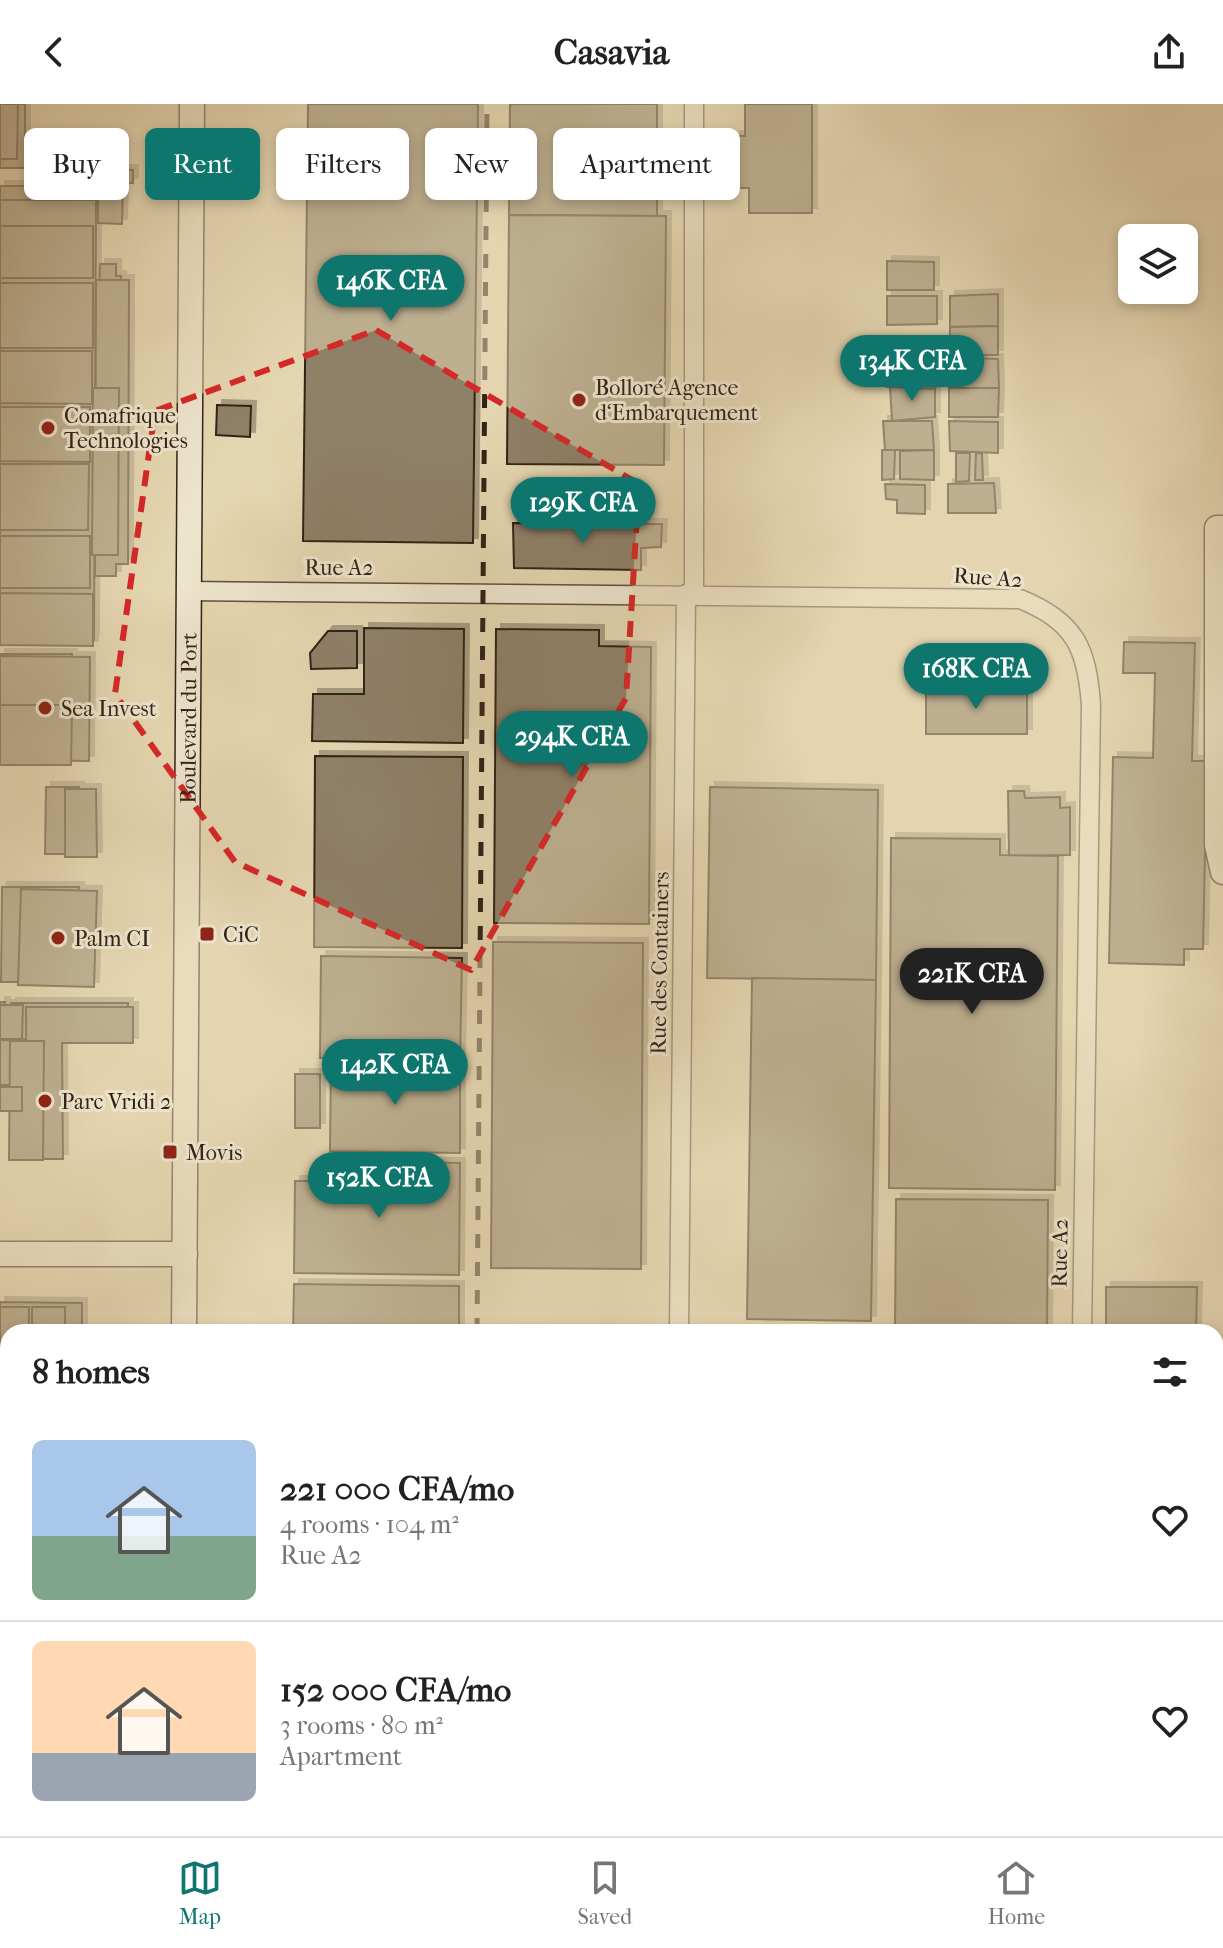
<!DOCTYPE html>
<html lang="en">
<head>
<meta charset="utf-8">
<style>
  :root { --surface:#fff; --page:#f6f6f6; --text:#222; --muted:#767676; --line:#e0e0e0; --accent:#0f766e }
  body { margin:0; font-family:"IM FELL French Canon",serif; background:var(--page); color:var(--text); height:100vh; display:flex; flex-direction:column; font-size:30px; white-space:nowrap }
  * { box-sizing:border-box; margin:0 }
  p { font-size:26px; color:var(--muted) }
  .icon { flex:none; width:44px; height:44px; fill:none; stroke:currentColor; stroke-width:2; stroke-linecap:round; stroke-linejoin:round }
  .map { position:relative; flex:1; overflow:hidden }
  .drawer { position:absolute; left:0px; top:1220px; width:1224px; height:512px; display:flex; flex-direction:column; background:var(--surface); border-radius:24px 24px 0 0; box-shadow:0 4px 12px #0003 }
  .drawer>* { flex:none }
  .banner { position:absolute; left:24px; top:24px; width:800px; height:72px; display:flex; gap:16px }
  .fabs { position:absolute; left:1118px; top:120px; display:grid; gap:16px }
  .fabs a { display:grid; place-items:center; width:80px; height:80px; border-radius:12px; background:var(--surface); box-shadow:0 4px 12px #0003; font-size:40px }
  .price { position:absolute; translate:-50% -68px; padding:0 18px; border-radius:28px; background:var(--accent); color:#fff; font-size:26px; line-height:52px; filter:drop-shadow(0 2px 4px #0008) }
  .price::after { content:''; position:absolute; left:50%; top:48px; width:24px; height:18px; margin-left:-12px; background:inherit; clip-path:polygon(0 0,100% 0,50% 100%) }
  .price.selected { background:#222; color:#fff }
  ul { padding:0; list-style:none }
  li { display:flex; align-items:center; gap:24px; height:200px; padding:0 32px }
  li+li { border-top:2px solid var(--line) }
  li span { display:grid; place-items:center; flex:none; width:224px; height:160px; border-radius:12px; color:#555 }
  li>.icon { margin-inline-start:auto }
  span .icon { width:96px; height:96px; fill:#fffc; stroke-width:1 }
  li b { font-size:34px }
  h2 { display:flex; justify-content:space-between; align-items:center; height:96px; padding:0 32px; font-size:34px }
  .chip { padding:0 28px; border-radius:12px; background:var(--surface); box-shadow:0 4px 12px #0003; font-size:28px; line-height:72px }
  .chip.selected { background:var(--accent); color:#fff }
  header { display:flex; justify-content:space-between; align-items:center; height:104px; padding:0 32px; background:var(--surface); font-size:36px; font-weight:700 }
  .menu { display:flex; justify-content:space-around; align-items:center; height:112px; border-top:2px solid var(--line); background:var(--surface); font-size:22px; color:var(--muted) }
  .menu a { display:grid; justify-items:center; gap:4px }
  .menu .selected { color:var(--accent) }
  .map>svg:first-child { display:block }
  .building { fill:#8f8067; stroke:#332217; stroke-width:2; filter:url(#shadow) }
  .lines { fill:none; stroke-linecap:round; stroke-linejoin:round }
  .street-casing { stroke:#5f4f3d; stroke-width:21 }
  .secondary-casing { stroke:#332217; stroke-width:27 }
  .street { stroke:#ede4cc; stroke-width:18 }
  .secondary { stroke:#ede4cc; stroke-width:24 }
  .rail { stroke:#332217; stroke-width:5; stroke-dasharray:14 14; stroke-linecap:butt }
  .marked { fill:none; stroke:#d62828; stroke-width:6; stroke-dasharray:16 10; stroke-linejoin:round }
  .poi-dot { fill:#8f2418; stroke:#ede4cc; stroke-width:3 }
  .labels { text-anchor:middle; stroke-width:6; stroke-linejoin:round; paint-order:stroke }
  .poi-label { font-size:22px; fill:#332217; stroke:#ede4cc; text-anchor:start }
  .street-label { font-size:22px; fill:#332217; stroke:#ede4cc }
</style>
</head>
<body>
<header><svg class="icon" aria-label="back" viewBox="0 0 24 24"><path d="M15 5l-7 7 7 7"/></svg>Casavia<svg class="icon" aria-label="share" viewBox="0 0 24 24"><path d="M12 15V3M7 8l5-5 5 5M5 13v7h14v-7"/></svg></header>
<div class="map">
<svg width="1223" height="1732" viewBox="0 0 1223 1732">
  <defs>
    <filter id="shadow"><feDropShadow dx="5" dy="-5" stdDeviation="0" flood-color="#0004"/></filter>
  </defs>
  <rect width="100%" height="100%" fill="#e4d6b0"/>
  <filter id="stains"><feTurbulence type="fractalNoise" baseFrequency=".0025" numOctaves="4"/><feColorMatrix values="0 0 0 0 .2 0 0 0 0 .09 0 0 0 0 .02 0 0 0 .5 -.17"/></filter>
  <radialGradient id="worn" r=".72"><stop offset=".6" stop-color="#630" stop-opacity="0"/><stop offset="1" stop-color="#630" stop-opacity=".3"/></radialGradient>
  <!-- building -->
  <g class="building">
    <rect x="0" y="0" width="25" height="64"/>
    <polygon points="0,0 18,0 17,55 0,55"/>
    <polygon points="308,0 478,0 473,439 303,437"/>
    <polygon points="510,0 657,0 657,112 509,111"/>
    <polygon points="745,0 812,0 812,109 749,109 749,84 735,84 735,32 745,32"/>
    <polygon points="77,66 133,66 133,79 77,78"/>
    <polygon points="98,81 123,82 122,120 98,119"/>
    <rect x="0" y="82" width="93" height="36"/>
    <polygon points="0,96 96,96 94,536 0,535"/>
    <polygon points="509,111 666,112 664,361 507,360"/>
    <rect x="0" y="122" width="93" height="52"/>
    <polygon points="887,157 934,158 934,186 887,186"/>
    <polygon points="100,160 116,160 116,172 121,172 121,277 96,277"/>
    <polygon points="96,176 129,176 128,460 116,460 116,472 95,472"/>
    <rect x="0" y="179" width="93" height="65"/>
    <polygon points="998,190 998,222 950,223 950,192"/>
    <polygon points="887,192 937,192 937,220 887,221"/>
    <polygon points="998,222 998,251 950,251 950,223"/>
    <polygon points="0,247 92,247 92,300 0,299"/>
    <polygon points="901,252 901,282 887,283 886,253"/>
    <polygon points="907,253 935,254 936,283 907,281"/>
    <polygon points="948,253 998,255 999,284 949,284"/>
    <polygon points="890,283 935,285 935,313 892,317"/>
    <polygon points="93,284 119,284 118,451 92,451"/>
    <polygon points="949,284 999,284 998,313 949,313"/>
    <polygon points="217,301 251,302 250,333 216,331"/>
    <polygon points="0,303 90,303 90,358 0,357"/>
    <polygon points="883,317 932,317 934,346 885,346"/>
    <polygon points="949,317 998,318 998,349 950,347"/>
    <polygon points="882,346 895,346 894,375 882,376"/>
    <polygon points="934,346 934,376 900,375 900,347"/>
    <polygon points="976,348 982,350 983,376 975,376"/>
    <polygon points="956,349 970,349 969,377 956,378"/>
    <polygon points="0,360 89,360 88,426 0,426"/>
    <polygon points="994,379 996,409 948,409 948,380"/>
    <polygon points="885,380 925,381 925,410 897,409 897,396 886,395"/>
    <polygon points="513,419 662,420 661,443 641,444 641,466 514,464"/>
    <rect x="0" y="432" width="90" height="52"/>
    <polygon points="0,489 93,490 93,542 0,541"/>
    <polygon points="364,524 464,525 463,639 312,637 313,590 364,590"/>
    <polygon points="496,525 599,526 599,542 651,543 649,820 494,819"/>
    <polygon points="328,527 357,527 357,564 311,565 310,549"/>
    <polygon points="1124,538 1195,539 1192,657 1207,657 1203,845 1184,845 1184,861 1109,859 1113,653 1153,654 1155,569 1123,569"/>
    <rect x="0" y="550" width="72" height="49"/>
    <polygon points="0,552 90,553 89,657 0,656"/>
    <rect x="926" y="584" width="101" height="46"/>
    <polygon points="0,601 72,601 71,661 0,661"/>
    <polygon points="315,652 463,653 462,844 314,843"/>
    <polygon points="46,683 79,683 79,750 45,750"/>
    <polygon points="710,683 878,686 876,876 707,874"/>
    <polygon points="65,685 96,685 97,753 65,753"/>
    <polygon points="1008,687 1024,687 1025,694 1060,693 1060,704 1070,703 1070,751 1009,752"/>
    <polygon points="891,734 1000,735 1000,751 1058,752 1055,1086 889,1084"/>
    <polygon points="2,783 79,783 78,878 1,878"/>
    <polygon points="21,785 97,787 94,883 18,881"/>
    <polygon points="493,838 643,839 641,1165 491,1164"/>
    <polygon points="321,852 462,854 460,955 320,954"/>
    <polygon points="752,874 876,876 871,1217 747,1215"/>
    <rect x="0" y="898" width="5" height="81"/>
    <polygon points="11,899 128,899 128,936 11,935"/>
    <polygon points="0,901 23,901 22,935 0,935"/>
    <polygon points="26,903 133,903 133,939 62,939 63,1055 27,1055"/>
    <rect x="0" y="936" width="22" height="45"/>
    <polygon points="10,937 44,937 43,1056 9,1056"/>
    <polygon points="331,958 460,959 460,1049 330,1047"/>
    <rect x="295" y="970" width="25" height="54"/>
    <rect x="0" y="981" width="5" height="24"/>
    <rect x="0" y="983" width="22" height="24"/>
    <polygon points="327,1057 460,1059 459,1171 294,1169 295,1077 326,1077"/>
    <polygon points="896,1095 1048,1096 1047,1228 895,1228"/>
    <polygon points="294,1180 459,1182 459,1228 293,1228"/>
    <polygon points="1106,1183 1197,1183 1196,1228 1106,1228"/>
    <polygon points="0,1198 82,1199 82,1228 8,1228 8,1406 0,1406"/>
    <polygon points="0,1203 29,1203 29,1228 8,1228 8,1407 0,1407"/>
    <rect x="32" y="1203" width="33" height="25"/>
    <rect x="345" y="1724" width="109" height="8"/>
    <rect x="536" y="1724" width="77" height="8"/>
    <rect x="707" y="1724" width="143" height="8"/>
    <rect x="925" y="1724" width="45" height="8"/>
  </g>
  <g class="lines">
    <!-- street casing -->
    <g class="street-casing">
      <g id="street">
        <path d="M188 487 1020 495C1075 517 1087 544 1091 601L1082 1228"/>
        <polyline points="694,490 694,0"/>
        <polyline points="679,1228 686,490"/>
        <polyline points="675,1732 675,1724"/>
        <polyline points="1076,1732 1076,1724"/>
      </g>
    </g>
    <!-- secondary casing -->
    <g class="secondary-casing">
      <g id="secondary">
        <polyline points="1223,424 1217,424 1217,741 1223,768"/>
        <polyline points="0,1150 185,1150"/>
        <path id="s1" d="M184 1228 192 0"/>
        <polyline points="181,1732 181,1724"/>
      </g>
    </g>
    <!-- street -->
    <use href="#street" class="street"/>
    <!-- secondary -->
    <use href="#secondary" class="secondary"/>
    <!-- rail -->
    <g class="rail">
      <polyline points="477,1228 487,0"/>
      <polyline points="472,1732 472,1724"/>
    </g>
  </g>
  <!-- marked area -->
  <path d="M0 0H1223V1732H0ZM376 226 639 380 626 594 471 866 235 758 115 590 155 307Z" fill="#e4d6b0" fill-opacity=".55" fill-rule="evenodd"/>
  <path class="marked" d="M376 226 639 380 626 594 471 866 235 758 115 590 155 307Z"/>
  <!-- markers -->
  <g class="poi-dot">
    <circle cx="579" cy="296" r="8"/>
    <circle cx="48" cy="324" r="8"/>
    <circle cx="45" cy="604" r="8"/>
    <rect x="199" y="822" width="16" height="16" rx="4"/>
    <circle cx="58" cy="834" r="8"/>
    <circle cx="45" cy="997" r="8"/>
    <rect x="162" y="1040" width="16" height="16" rx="4"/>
  </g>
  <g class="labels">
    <!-- poi labels -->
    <g class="poi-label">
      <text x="595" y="291">Bolloré Agence<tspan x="595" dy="25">d‘Embarquement</tspan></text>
      <text x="64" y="319">Comafrique<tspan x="64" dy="25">Technologies</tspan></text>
      <text x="61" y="612">Sea Invest</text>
      <text x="223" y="838">CiC</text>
      <text x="74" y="842">Palm CI</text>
      <text x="61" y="1005">Parc Vridi 2</text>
      <text x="186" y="1056">Movis</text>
    </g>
    <!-- street labels -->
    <g class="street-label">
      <text x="339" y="471">Rue A2</text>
      <text transform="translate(988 473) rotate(4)" y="8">Rue A2</text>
      <text dy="8" stroke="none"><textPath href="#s1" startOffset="614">Boulevard du Port</textPath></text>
      <text transform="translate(659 859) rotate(-89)" y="8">Rue des Containers</text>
      <text transform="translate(1059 1149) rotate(-89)" y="8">Rue A2</text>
    </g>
  </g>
  <rect width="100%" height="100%" filter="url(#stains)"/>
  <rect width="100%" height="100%" fill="url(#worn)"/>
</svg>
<div class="fabs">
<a><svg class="icon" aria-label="layers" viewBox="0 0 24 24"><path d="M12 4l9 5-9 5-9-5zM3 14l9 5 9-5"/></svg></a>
</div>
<b class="price" style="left:391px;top:219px">146K CFA</b>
<b class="price" style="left:912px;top:299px">134K CFA</b>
<b class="price" style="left:583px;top:441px">129K CFA</b>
<b class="price" style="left:976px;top:607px">168K CFA</b>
<b class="price" style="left:572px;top:675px">294K CFA</b>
<b class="price selected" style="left:972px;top:912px">221K CFA</b>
<b class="price" style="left:395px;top:1003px">142K CFA</b>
<b class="price" style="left:379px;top:1116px">152K CFA</b>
<div class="banner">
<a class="chip">Buy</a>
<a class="chip selected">Rent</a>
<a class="chip">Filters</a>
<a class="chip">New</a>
<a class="chip">Apartment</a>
</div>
<section class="drawer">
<h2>8 homes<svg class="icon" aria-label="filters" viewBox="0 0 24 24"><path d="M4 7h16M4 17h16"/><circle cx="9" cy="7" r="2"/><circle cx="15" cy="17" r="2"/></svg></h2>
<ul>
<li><span style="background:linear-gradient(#a9c7e8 60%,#7fa58c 0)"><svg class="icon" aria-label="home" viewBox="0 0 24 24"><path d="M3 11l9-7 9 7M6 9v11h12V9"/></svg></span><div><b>221 000 CFA/mo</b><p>4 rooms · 104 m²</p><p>Rue A2</p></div><svg class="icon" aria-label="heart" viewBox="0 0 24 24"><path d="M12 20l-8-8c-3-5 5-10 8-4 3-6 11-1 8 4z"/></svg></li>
<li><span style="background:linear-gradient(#ffd9b3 70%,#9aa5b1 0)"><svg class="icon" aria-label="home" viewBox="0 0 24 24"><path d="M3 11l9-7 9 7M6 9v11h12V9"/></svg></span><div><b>152 000 CFA/mo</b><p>3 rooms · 80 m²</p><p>Apartment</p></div><svg class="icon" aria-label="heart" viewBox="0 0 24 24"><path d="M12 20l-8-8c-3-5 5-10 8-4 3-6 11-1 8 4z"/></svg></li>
</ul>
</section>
</div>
<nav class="menu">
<a class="selected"><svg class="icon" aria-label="map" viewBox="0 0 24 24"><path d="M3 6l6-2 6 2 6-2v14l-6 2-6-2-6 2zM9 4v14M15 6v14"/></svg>Map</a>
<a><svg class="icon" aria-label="saved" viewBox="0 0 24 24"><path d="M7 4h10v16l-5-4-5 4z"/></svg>Saved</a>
<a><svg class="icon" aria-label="home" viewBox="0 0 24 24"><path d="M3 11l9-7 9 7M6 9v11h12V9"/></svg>Home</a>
</nav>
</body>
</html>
